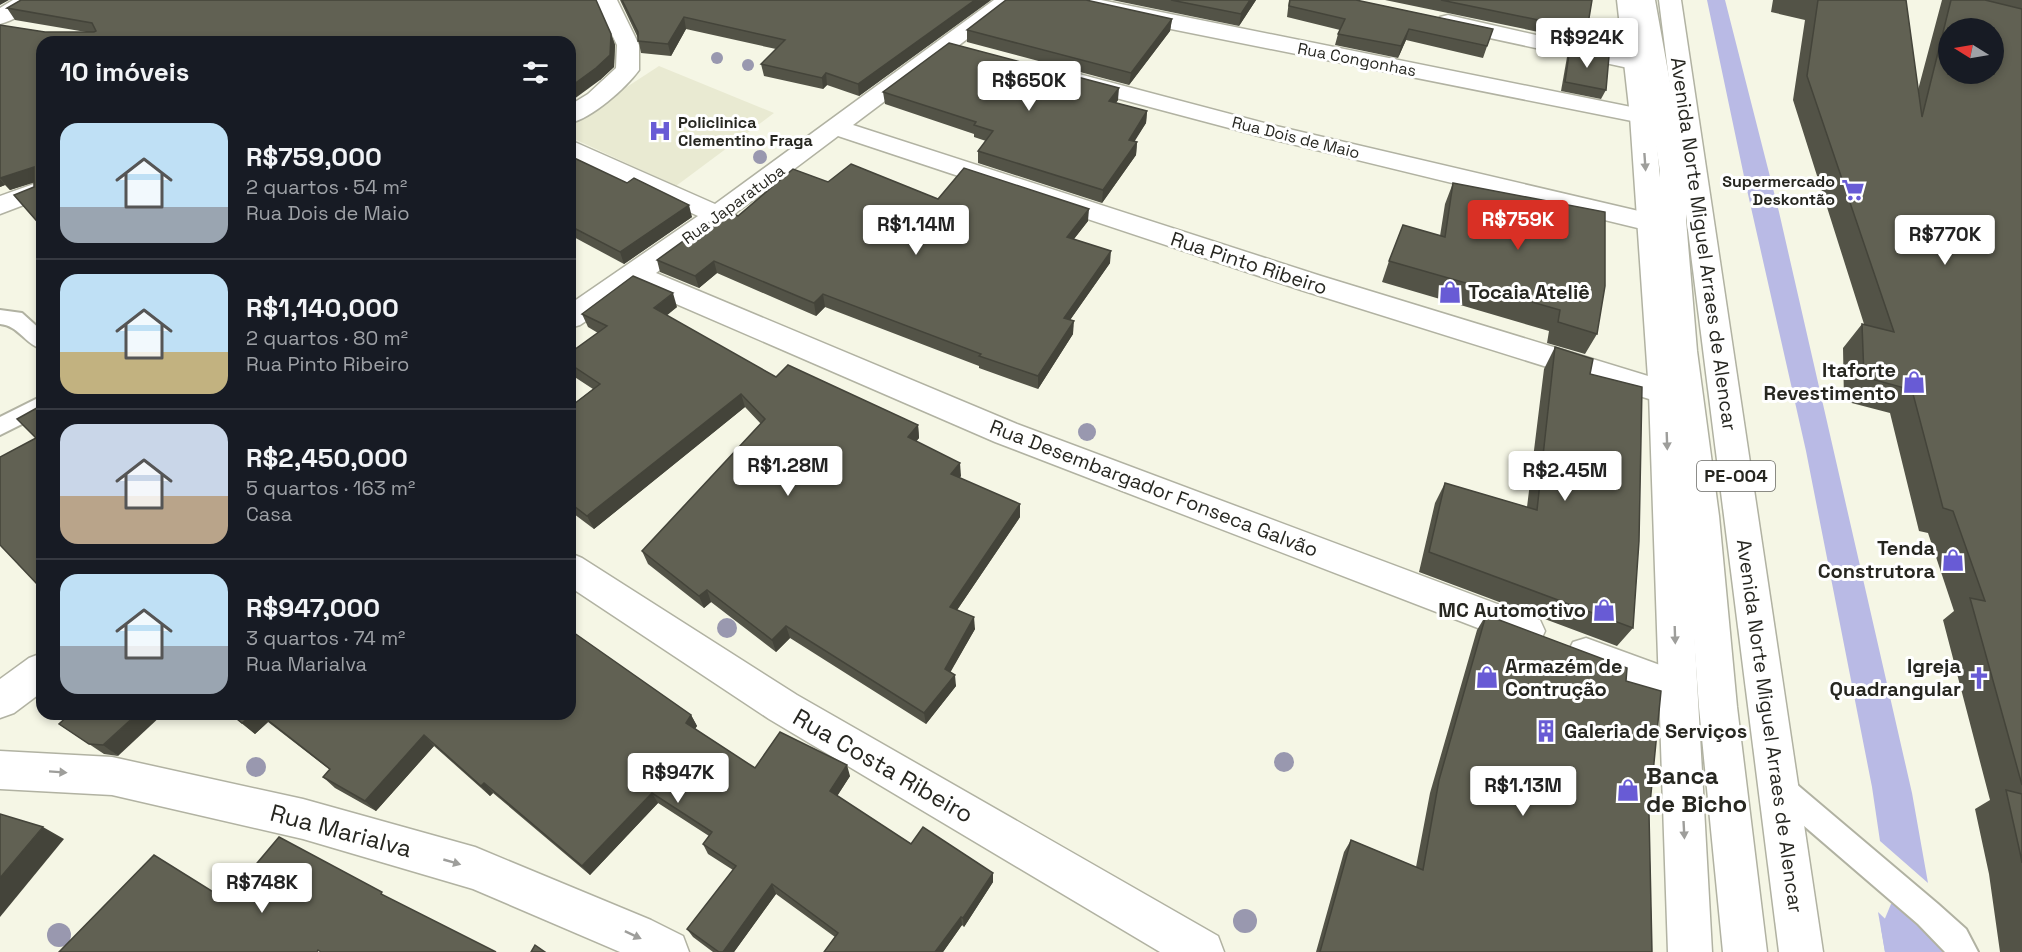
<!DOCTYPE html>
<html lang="pt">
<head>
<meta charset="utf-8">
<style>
  :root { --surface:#171b24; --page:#242831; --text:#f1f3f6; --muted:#9ea1a6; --line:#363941; --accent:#d93025 }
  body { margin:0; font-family:"Space Grotesk",sans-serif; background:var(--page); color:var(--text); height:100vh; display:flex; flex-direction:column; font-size:22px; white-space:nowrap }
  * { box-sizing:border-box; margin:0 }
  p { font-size:20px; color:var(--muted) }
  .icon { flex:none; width:33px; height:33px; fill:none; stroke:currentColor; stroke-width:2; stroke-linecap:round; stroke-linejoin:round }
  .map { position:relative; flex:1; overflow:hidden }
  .details { position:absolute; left:36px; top:36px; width:540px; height:684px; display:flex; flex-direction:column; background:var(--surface); border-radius:18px; box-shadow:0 3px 9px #0003 }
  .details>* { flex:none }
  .needle { width:39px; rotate:281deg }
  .fabs { position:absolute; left:1938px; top:18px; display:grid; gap:12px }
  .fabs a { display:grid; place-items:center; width:66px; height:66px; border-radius:50%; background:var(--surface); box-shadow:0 3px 9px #0003; font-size:30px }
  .price { position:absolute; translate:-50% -51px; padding:0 14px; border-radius:6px; background:#fff; color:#222; font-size:20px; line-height:39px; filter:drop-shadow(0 2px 3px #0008) }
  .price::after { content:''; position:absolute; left:50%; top:36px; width:18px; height:14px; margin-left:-9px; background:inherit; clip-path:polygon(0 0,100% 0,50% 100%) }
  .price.on { background:var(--accent); color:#fff }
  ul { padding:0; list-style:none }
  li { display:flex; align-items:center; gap:18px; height:150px; padding:0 24px }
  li+li { border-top:2px solid var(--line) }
  li span { display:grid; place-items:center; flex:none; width:168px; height:120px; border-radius:18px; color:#555 }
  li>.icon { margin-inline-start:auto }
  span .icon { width:72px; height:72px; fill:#fffc; stroke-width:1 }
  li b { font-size:26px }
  h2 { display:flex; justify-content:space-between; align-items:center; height:72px; padding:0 24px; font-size:26px }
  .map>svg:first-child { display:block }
  .built { fill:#e9ead2 }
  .forest { fill:#b9bae5 }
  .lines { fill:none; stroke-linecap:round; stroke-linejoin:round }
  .canal { fill:#b9bae5; fill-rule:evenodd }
  .lane-casing { stroke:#b1b2a2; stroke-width:4 }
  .street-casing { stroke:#b1b2a2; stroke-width:3 }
  .primary-casing { stroke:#b1b2a2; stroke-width:3 }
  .lane { fill:#fff; fill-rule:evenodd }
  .street { fill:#fff; fill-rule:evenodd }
  .primary { fill:#fff; fill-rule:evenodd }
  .tree { fill:#9998af }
  .wall { fill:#535347 }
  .shaded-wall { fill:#44443a }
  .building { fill:#616153; stroke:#44443a; stroke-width:1.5; fill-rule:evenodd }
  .oneway { fill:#9e9e9b }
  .labels { text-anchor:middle; stroke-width:6; stroke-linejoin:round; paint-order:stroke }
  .far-street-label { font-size:16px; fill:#272721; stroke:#fff }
  .far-poi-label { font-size:16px; font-weight:bold; fill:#272721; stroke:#fff; text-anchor:start }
  .shield { fill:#fff; stroke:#686864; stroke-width:1.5 }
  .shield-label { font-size:18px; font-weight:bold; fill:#272721 }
  .street-label { font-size:20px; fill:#272721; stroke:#fff }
  .poi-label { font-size:20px; font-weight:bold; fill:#272721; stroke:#fff; text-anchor:end }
  .near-street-label { font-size:24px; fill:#272721; stroke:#fff }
  .near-poi-label { font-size:24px; font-weight:bold; fill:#272721; stroke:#fff; text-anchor:start }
</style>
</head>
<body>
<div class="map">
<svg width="2022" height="952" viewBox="0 0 2022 952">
  <rect width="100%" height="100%" fill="#f5f6e5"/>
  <!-- built -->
  <polygon class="built" points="659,66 774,113 676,186 570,137 570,124"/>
  <!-- forest -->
  <g class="forest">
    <polygon points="1707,0 1725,0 1779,212 1912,793 1928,883 1880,841 1872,787 1806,451 1745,181"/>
    <polygon points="1878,912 1920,952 1885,952"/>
  </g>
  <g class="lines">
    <!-- canal -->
    <polygon class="canal" points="1915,894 1939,904 1949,928 1953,952 1885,952 1881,928 1891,904"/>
    <!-- lane casing -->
    <g class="lane-casing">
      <g id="lane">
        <path d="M0 310 22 313 42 331V349C25 344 18 325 0 324Z"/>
        <polygon points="42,396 42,414 0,435 0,417"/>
        <polygon points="1778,773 1788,777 1938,904 1966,929 1978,952 1945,952 1918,924 1768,795 1764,786 1768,777"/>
      </g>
    </g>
    <!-- street casing -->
    <g class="street-casing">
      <g id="street">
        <path d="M13 0H39C31 11 12 21 0 24V8Z"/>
        <path d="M595 0H617L639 45V70C625 89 592 118 570 123V105L588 94 616 68 617 45Z"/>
        <polygon points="994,0 1019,0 853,125 1321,276 1671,383 1660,227 1650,231 1263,137 1067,85 1063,80 1067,75 1075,73 1276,126 1660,216 1660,171 1652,119 1642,123 1141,23 1066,5 1063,0 1101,0 1651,111 1643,64 1633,69 1448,29 1440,27 1437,22 1440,17 1448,15 1642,59 1633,0 1655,0 1686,171 1686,220 1697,351 1719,516 1737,707 1767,952 1723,952 1699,707 1685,516 1673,402 1665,404 1301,290 838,136 656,273 1017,424 1540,620 1545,631 1540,642 1527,647 995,442 637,287 580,325 570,328 570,304 698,216 570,157 570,140 715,204"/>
        <polygon points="42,181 42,198 0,214 0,196"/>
        <polygon points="570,553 582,558 797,695 1218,936 1224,952 1160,952 769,719 570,587"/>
        <polygon points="1586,638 1690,676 1696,688 1690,700 1677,705 1573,666 1567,654 1573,642"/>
        <polygon points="42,653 42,692 14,713 0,718 0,679 29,658"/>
        <polygon points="0,751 112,757 303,799 475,847 651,920 683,936 689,952 620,952 473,889 303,839 112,795 0,789"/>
      </g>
    </g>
    <!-- primary casing -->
    <g class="primary-casing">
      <g id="primary">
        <polygon points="1617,0 1639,0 1654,116 1681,393 1712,952 1668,952 1649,393 1630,116"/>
        <polygon points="1659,0 1681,0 1823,952 1779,952"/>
      </g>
    </g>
    <!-- lane -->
    <use href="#lane" class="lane"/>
    <!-- street -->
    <use href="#street" class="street"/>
    <!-- primary -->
    <use href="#primary" class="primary"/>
  </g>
  <!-- trees -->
  <g class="tree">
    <circle cx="717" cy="58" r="6"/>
    <circle cx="748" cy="65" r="6"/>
    <circle cx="760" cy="157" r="7"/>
    <circle cx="1087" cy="432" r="9"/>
    <circle cx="727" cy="628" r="10"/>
    <circle cx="1284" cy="762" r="10"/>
    <circle cx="256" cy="767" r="10"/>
    <circle cx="1245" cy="921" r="12"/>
    <circle cx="59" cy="935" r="12"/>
  </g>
  <!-- wall -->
  <g class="wall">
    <polygon points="620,0 991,0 859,96 827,85 823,89 764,76 761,64 776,49 686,29 671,56 641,53 638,38"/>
    <polygon points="1112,0 1256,0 1239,26"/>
    <polygon points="1289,0 1356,0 1493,29 1483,58 1406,40 1398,58 1335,45 1338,34 1340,30 1287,17"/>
    <polygon points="1385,0 1592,0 1587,30 1582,41"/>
    <polygon points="1773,0 1906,0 1918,90 1942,0 2022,0 2022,952 2000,952 1989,874 1975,809 1990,800 1943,620 1954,611 1928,533 1919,531 1890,413 1844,401 1843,348 1862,324 1864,324 1793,100 1805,20 1771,12"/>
    <polygon points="7,8 611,34 615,45 614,67 600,80 570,42 34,187 34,182 10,190 5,185 0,187 0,25 45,32 86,32 15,20"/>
    <polygon points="1172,19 1170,31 1129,85 967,42 967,30"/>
    <polygon points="1570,48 1606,90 1601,99 1561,91 1567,57"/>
    <polygon points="883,92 1118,100 1116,103 1147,111 1146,123 1134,141 1137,142 1136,155 1102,203 978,163 978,151 986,141 974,137 974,134 885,104"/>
    <polygon points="570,156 692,217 624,264 570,235"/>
    <polygon points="828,182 1088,221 1074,239 1110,263 1070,320 1073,334 1038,389 979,368 979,366 825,307 816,316 717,273 699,288 660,272 657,260 738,216"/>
    <polygon points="1453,183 1597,334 1585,354 1547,343 1549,331 1382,282 1389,261 1440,236 1445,204"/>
    <polygon points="677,307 666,315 776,377 918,425 919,438 916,441 961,476 959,478 1020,517 957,610 975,629 950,672 956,686 926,724 790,638 776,652 711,602 704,608 648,564 642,551 761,424 745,407 594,529 570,511 570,407 593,389 570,374 570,353 598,333 588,327 582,314"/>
    <polygon points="1555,347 1590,374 1633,628 1617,646 1419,572 1435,503 1445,483 1527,507 1544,369"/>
    <polygon points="1486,615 1626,681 1649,814 1652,952 1316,952 1344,852 1351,840 1416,867 1430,793 1477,630"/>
    <polygon points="70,714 118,756 104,754 59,724"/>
    <polygon points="230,714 570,714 691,715 697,726 695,729 755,768 850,776 837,796 911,844 993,882 964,927 962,925 943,952 824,952 835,937 776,894 734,952 713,952 693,937 687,929 733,870 708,854 703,844 709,836 658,803 590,875 493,793 490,796 434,746 376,811 335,788 323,777 330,770 268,722 255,734"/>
  </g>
  <!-- shaded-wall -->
  <g class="shaded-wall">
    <polygon points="0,0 9,0 0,5"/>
    <polygon points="975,0 991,0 859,96 858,84"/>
    <polygon points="1250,0 1256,0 1239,26 1241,14"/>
    <polygon points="684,17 686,29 671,56 668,44"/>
    <polygon points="1172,19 1170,31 1129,85 1131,73"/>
    <polygon points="1409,29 1406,40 1398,58 1401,46"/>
    <polygon points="611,34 615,45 614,67 600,80 570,102 570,87"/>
    <polygon points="826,73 827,85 823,89 822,78"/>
    <polygon points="1119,88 1118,100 1108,113 1109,101"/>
    <polygon points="1147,111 1146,123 1128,152 1129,140"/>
    <polygon points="1137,142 1136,155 1102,203 1103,190"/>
    <polygon points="34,167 42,180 10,190 0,178"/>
    <polygon points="0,179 5,185 0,187"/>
    <polygon points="689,205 692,217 624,264 620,252"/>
    <polygon points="1089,209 1088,221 1066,249 1067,237"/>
    <polygon points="1111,251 1110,263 1063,330 1064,318"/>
    <polygon points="714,261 717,273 699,288 695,276"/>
    <polygon points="673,293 677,307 659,322 654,308"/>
    <polygon points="823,294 825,307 816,316 814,303"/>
    <polygon points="1074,321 1073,334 1038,389 1038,376"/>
    <polygon points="741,394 745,407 594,529 587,516"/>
    <polygon points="918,425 919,438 909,450 908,437"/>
    <polygon points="960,463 961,476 952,487 951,474"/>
    <polygon points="1020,504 1020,517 951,619 950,607"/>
    <polygon points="42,580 42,588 37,584"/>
    <polygon points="707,590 711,602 704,608 699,596"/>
    <polygon points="974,617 975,629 946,680 945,669"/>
    <polygon points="786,626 790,638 776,652 772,640"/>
    <polygon points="955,675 956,686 926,724 924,713"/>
    <polygon points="137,714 163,714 118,756 103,745"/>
    <polygon points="253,714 259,714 268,722 255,734 242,723"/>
    <polygon points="691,715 697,726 691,734 686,723"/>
    <polygon points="424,735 434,746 376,811 365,801"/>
    <polygon points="847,765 850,776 834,801 830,791"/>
    <polygon points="484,783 493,793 490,796 481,786"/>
    <polygon points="652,793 658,803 590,875 582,866"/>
    <polygon points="43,827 64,839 0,917 0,878"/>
    <polygon points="993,873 993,882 964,927 963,918"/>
    <polygon points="772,884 776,894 734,952 723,952"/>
    <polygon points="961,917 962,925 943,952 935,952"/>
  </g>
  <!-- building -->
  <g class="building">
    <polygon points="21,0 596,0 611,34 610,55 596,68 570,87 570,42 42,42 42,227 14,195 34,187 34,167 0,178 0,25 45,32 94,32 96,31 92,23 7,8"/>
    <polygon points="622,0 975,0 858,84 826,73 822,78 761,64 785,40 684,17 668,44 638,41 638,32"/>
    <polygon points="1006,0 1086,0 1172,19 1131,73 967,30"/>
    <polygon points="1171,0 1250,0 1241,14"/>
    <polygon points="1290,0 1356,0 1493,29 1487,46 1409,29 1401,46 1338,34 1345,19 1289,6"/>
    <polygon points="1441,0 1592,0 1587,30"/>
    <path d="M1818 0H1906L1922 117 1951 0H1985L2022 9V785L1970 598 1985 601 1953 511 1943 508 1912 390 1864 377 1862 324 1894 332 1807 76ZM1948 28H1994V74H1948Z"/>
    <polygon points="949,43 1119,88 1109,101 1147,111 1129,140 1137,142 1103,190 978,151 993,131 974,125 976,122 883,92"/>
    <polygon points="1570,48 1609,56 1606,90 1565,82"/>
    <polygon points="570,156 627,183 634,178 689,205 620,252 570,226"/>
    <polygon points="851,164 938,199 964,168 1089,209 1067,237 1111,251 1064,318 1074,321 1038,376 979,356 981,354 823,294 814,303 714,261 695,276 657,260 726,210 738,216 793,169 828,182"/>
    <polygon points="1453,183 1605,212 1605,286 1597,334 1558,322 1560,310 1389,261 1403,225 1445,237"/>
    <polygon points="633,276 673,293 654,308 776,377 788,365 918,425 908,437 960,463 951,474 1020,504 950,607 974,617 945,669 955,675 924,713 786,626 772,640 707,590 699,596 642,551 765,419 741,394 587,516 570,503 570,407 600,384 570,364 570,353 607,326 582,314"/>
    <polygon points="1555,347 1593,359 1590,374 1642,387 1639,541 1633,628 1429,552 1445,483 1537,510"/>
    <polygon points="42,405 42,580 37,584 0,545 0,457 36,438 17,419"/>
    <polygon points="1486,615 1627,668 1626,681 1661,691 1649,814 1652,952 1320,952 1351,840 1423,870 1439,780"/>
    <polygon points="570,630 691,715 686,723 755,768 780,732 847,765 830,791 911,844 923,827 993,873 963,918 961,917 935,952 824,952 838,933 772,884 723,952 719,952 687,929 736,866 703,844 712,832 652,793 582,866 484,783 481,786 424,735 365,801 323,777 330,769 260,714 570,714"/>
    <polygon points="70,714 137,714 103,745 89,744 59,724"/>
    <polygon points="231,714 253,714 242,723"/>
    <polygon points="2006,790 2022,794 2022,863 2021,857"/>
    <polygon points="0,814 43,827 0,878"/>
    <polygon points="279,837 382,892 381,894 496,952 321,952 318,950 317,952 59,952 154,855 226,900"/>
    <polygon points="535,945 545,952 531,952"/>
  </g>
  <!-- one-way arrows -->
  <defs><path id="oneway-solid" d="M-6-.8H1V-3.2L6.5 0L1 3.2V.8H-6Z" transform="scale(1.5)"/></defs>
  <g class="oneway">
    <use href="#oneway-solid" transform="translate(1645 162) rotate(86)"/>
    <use href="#oneway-solid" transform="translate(1667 441) rotate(88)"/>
    <use href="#oneway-solid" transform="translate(1675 635) rotate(88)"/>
    <use href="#oneway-solid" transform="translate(58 772) rotate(4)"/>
    <use href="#oneway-solid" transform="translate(1684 830) rotate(87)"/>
    <use href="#oneway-solid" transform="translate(452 862) rotate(16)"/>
    <use href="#oneway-solid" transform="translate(633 935) rotate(25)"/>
  </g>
  <!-- icons -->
  <defs>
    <g id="hospital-bare" transform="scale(1.8)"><path d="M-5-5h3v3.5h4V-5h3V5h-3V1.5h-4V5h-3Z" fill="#685bd5" stroke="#fff" stroke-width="2.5" paint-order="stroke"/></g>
    <g id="supermarket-bare" transform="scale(1.8)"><path d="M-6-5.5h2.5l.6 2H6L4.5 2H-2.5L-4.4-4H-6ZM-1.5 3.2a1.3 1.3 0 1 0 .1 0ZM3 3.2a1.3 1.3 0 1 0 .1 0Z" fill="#685bd5" stroke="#fff" stroke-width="2.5" paint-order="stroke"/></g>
    <g id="shop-bare" transform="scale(1.8)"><path d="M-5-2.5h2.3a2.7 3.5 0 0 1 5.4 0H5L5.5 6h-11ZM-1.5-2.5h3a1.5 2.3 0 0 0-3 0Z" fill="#685bd5" stroke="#fff" stroke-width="2.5" paint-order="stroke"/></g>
    <g id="church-bare" transform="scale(1.8)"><path d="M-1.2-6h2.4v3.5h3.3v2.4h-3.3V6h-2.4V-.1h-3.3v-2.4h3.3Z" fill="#685bd5" stroke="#fff" stroke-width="2.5" paint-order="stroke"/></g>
    <g id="building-bare" transform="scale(1.8)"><path d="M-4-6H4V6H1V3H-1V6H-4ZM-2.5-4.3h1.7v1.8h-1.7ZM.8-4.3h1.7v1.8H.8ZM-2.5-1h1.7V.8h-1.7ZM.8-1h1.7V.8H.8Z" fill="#685bd5" stroke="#fff" stroke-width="2.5" paint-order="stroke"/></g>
  </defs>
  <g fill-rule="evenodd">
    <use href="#hospital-bare" x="660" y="131"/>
    <use href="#supermarket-bare" x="1853" y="190"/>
    <use href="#shop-bare" x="1450" y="292"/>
    <use href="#shop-bare" x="1914" y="382"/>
    <use href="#shop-bare" x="1953" y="560"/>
    <use href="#shop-bare" x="1604" y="610"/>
    <use href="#shop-bare" x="1487" y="677"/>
    <use href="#church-bare" x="1979" y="678"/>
    <use href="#building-bare" x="1546" y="731"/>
    <use href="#shop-bare" x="1628" y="790"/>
  </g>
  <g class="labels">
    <!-- far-street labels -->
    <g class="far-street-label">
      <text transform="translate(1357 59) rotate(11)" y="6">Rua Congonhas</text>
      <text transform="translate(1296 137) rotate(14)" y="6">Rua Dois de Maio</text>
      <text transform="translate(733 204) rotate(-36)" y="6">Rua Japaratuba</text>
    </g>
    <!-- far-poi labels -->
    <g class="far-poi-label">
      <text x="678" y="128">Policlinica<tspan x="678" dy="18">Clementino Fraga</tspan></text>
      <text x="1835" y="187" text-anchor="end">Supermercado<tspan x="1835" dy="18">Deskontão</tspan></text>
    </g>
    <!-- shield labels -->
    <rect class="shield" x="1697" y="461" width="78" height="30" rx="4.5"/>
    <g class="shield-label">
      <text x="1736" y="482">PE-004</text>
    </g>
    <!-- street labels -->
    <g class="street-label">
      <text transform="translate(1704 244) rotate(82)" y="7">Avenida Norte Miguel Arraes de Alencar</text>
      <text transform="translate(1249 263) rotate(18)" y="7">Rua Pinto Ribeiro</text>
      <text transform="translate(1154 488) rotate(21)" y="7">Rua Desembargador Fonseca Galvão</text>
      <text transform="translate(1770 726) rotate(82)" y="7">Avenida Norte Miguel Arraes de Alencar</text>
    </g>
    <!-- poi labels -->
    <g class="poi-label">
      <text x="1468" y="299" text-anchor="start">Tocaia Ateliê</text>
      <text x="1896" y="377">Itaforte<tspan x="1896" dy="23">Revestimento</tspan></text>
      <text x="1935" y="555">Tenda<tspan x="1935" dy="23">Construtora</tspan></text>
      <text x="1586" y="617">MC Automotivo</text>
      <text x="1505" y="673" text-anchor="start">Armazém de<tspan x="1505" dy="23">Contrução</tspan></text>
      <text x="1961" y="673">Igreja<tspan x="1961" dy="23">Quadrangular</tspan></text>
      <text x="1564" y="738" text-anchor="start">Galeria de Serviços</text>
    </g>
    <!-- near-street labels -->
    <g class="near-street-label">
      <text transform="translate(883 766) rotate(30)" y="8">Rua Costa Ribeiro</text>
      <text transform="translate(341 831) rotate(15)" y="8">Rua Marialva</text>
    </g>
    <!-- near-poi labels -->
    <g class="near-poi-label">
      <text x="1646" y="784">Banca<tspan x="1646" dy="28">de Bicho</tspan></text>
    </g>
  </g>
</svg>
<div class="fabs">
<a><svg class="needle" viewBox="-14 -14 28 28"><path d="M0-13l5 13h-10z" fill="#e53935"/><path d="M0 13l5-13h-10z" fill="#9ea1a6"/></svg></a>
</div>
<b class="price" style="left:1587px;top:69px">R$924K</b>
<b class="price" style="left:1029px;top:112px">R$650K</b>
<b class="price on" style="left:1518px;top:251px">R$759K</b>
<b class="price" style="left:916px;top:256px">R$1.14M</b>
<b class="price" style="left:1945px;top:266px">R$770K</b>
<b class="price" style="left:788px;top:497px">R$1.28M</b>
<b class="price" style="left:1565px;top:502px">R$2.45M</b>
<b class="price" style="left:678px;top:804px">R$947K</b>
<b class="price" style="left:1523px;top:817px">R$1.13M</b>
<b class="price" style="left:262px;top:914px">R$748K</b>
<section class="details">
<h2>10 imóveis<svg class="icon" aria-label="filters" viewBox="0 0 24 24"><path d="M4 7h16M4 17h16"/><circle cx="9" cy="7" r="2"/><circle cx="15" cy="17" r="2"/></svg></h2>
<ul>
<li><span style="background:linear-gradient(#bfe0f5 70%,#9aa5b1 0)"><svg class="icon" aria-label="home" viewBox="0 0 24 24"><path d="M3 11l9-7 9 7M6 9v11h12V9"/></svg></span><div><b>R$759,000</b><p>2 quartos · 54 m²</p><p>Rua Dois de Maio</p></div></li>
<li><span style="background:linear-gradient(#bfe0f5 65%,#c2b280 0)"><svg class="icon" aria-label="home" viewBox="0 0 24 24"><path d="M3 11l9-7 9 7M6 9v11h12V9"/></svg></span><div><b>R$1,140,000</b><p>2 quartos · 80 m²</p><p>Rua Pinto Ribeiro</p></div></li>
<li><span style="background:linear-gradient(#c9d6e8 60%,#b9a48a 0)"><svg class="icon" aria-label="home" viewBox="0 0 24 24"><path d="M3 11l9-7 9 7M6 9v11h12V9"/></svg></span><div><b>R$2,450,000</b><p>5 quartos · 163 m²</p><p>Casa</p></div></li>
<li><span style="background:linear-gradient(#bfe0f5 60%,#9aa5b1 0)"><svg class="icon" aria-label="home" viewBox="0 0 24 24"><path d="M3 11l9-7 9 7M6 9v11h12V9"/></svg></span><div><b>R$947,000</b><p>3 quartos · 74 m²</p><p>Rua Marialva</p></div></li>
</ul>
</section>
</div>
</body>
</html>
